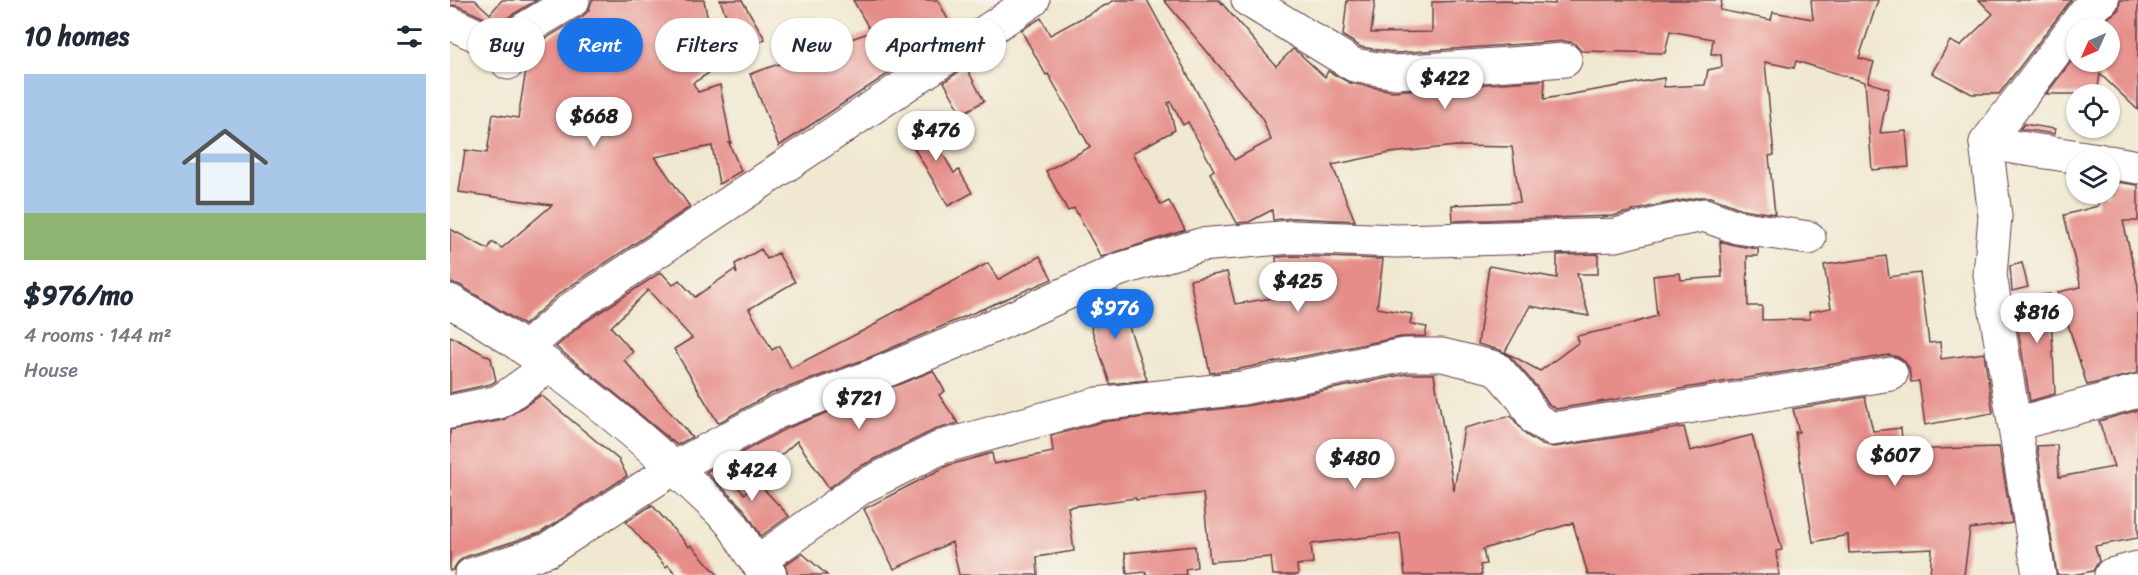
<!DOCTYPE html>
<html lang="en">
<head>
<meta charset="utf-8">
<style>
  :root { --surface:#fff; --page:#f6f6f7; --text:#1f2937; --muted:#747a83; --line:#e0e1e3; --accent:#1a73e8 }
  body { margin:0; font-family:Sriracha,sans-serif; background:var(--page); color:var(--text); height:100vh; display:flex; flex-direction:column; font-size:22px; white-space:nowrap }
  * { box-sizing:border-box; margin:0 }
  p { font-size:20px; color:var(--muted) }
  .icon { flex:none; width:33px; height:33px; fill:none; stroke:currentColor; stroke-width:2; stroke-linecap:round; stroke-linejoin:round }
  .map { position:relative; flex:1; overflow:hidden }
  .drawer { display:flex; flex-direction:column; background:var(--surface); width:450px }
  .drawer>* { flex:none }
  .banner { position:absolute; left:18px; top:18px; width:570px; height:54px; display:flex; gap:12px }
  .needle { width:39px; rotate:225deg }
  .controls { position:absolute; left:1616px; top:18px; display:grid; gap:12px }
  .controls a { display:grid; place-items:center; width:54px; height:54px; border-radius:50%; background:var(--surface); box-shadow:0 2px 4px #0004; font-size:30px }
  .price { position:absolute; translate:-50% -51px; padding:0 14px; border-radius:21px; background:#fff; color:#222; font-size:20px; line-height:39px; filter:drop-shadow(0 2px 3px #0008) }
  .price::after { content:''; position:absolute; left:50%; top:36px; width:18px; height:14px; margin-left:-9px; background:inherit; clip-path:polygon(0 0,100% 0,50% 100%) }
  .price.on { background:var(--accent); color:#fff }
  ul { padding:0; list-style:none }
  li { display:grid; align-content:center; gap:12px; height:318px; padding:0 24px }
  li+li { border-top:2px solid var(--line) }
  li span { display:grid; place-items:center; height:186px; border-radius:0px; color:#555 }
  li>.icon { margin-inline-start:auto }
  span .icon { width:108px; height:108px; fill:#fffc; stroke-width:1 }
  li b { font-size:26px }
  h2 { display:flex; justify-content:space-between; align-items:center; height:72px; padding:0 24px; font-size:26px }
  .tag { padding:0 21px; border-radius:27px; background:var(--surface); box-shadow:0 2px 4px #0004; font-size:21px; line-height:54px }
  .tag.on { background:var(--accent); color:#fff }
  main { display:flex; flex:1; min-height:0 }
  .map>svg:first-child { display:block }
  .building { fill:#e68d89 }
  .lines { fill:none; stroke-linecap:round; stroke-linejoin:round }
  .minor-casing { stroke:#633d44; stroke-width:35 }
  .minor { stroke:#fff; stroke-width:33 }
</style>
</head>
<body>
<main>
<section class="drawer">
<h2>10 homes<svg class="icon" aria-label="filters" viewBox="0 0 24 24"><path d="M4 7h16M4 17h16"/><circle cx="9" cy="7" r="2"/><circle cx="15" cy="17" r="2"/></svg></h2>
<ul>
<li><span style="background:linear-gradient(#a9c7e8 75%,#8fb573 0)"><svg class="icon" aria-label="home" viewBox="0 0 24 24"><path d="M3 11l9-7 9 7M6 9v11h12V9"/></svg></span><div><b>$976/mo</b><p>4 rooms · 144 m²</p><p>House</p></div></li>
</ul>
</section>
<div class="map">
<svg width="1688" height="575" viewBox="0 0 1688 575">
  <rect width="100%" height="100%" fill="#f7f3e8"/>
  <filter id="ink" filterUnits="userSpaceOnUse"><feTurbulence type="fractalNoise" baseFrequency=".0167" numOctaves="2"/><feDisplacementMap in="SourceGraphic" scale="12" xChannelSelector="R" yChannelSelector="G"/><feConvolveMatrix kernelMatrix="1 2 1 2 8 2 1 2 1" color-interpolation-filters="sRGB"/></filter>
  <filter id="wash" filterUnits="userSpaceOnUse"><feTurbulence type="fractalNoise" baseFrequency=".008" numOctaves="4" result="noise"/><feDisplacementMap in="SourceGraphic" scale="24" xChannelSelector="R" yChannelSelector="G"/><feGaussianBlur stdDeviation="1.35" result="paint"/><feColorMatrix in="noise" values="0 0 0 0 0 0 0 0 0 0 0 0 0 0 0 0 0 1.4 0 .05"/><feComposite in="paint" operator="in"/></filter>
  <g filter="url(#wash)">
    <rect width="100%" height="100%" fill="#f0e8d0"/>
    <g id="blocks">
      <!-- building -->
      <g class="building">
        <polygon points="0,0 25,0 40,14 52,0 87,0 47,24 8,6 0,5"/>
        <polygon points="142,0 254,0 267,68 243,83 248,92 270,85 281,143 279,143 291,171 269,184 262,146 205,157 240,207 110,293 74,325 10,285 0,282 0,229 38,249 42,242 52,248 102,205 9,192 15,150 37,153 43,114 68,118 77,64 73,52 133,16 139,10"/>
        <polygon points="270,0 292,0 315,39 291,53"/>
        <polygon points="403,0 488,0 498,20 492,23 498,34 329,146 300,74 421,32"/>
        <polygon points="665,0 697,0 784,160 821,140 811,116 714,0 769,0 826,66 843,49 851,55 875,77 878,71 900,83 943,91 1095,80 1094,99 1214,78 1214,87 1255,85 1258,70 1272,67 1271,54 1261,54 1263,39 1220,31 1215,53 1131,51 1124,43 1114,41 947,53 911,47 893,36 897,0 925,0 921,33 982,32 982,2 1061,0 1061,2 1105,4 1105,0 1272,0 1270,10 1321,20 1323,12 1363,19 1361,0 1428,0 1409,58 1424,62 1418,82 1439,89 1430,133 1456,131 1459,167 1422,170 1415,82 1346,61 1344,68 1315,62 1324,155 1319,156 1325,214 1292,209 1260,197 1251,197 1207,205 1163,216 1003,221 1002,205 1070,202 1062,147 1006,146 940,153 882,165 905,221 843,218 823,220 822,210 799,222 787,223 760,173 764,170 738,122 733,125 721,102 718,103 725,130 682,153 711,205 719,201 735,230 651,257 624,208 618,211 596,171 640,147 598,74 596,75 571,30 591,18 600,35"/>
        <polygon points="1529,0 1621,0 1549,94 1522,94 1482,73 1500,41 1510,46 1543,14"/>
        <polygon points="1670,0 1688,0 1688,110 1650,74 1647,94 1596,94 1626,55 1626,62 1659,62 1659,28 1646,28 1669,9"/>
        <polygon points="516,67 534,101 512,114 494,82"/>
        <polygon points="469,115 504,173 509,170 522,193 498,206 451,126"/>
        <polygon points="1574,124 1605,129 1604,134 1570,129"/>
        <polygon points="1659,181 1688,185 1688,221 1673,221 1688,286 1688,373 1637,385 1608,292 1631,287 1614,215 1648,206 1648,194 1659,194"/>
        <polygon points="1270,241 1284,245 1308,249 1308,256 1297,256 1298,306 1312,306 1312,320 1360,319 1359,312 1381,308 1374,265 1436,256 1439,277 1470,273 1479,343 1490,342 1491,359 1534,353 1543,413 1475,425 1469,381 1461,382 1459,368 1455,362 1448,357 1439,355 1106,409 1099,405 1087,387 1060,356 1050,350 1028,344 1039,266 1107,278 1107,255 1148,254 1148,274 1127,274 1139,316 1080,306 1055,352 1090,371 1129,342 1127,336 1173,326 1207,316 1203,276 1230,273 1231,280 1272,277"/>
        <polygon points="311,249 317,259 328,253 345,282 299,309 322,350 329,346 341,368 428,323 428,321 538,263 548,280 590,256 602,279 416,359 320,394 268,423 224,349 242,338 198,290 161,327 183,352 174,360 242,437 227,445 156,386 106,347 132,324 211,272 223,285 229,280 245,297 284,270 287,274 285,264"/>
        <polygon points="842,256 933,259 927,308 962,314 960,324 977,327 975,336 951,337 789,369 760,373 740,280 777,272 785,304 829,297 826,257"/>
        <polygon points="1572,263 1578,287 1562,291 1560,266"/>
        <polygon points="667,291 697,380 660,384 634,306"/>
        <polygon points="1600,294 1605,394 1580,401 1563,299"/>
        <polygon points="0,336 41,358 46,381 41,384 0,393"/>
        <polygon points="483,371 495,391 489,395 508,423 484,430 403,470 379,488 347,441 302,481 287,455 335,429"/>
        <polygon points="957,374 984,374 1004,491 1014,428 1061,416 1076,435 1092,445 1104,447 1234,427 1240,451 1302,435 1332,550 1326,551 1329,575 1138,575 1123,523 1033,549 1036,564 1030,565 1032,575 955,575 950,533 861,544 863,563 847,565 848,575 823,575 821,557 760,562 753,493 686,500 686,498 618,507 624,551 587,557 588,575 509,575 502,542 444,569 414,509 499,465 542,453 544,464 603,452 601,436 651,422 796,406"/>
        <polygon points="91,395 169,460 177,476 90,533 15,557 8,562 3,570 0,571 0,430 53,420"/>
        <polygon points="1415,397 1423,431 1451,428 1453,450 1549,447 1562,523 1520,529 1514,575 1480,575 1482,549 1399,553 1398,535 1363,542 1345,432 1349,432 1343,409"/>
        <polygon points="1688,410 1688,538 1645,546 1649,561 1643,571 1623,575 1607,575 1587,446 1607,445 1609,477 1664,467 1649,421"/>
        <polygon points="268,465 294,494 308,483 339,516 311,536 295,510 256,472"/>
        <polygon points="202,505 239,547 241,545 268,575 227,575 218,565 216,567 176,522"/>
        <polygon points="745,546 747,567 735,569 736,575 696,575 696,572 677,574 675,553"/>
        <polygon points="352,553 377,575 338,575 335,565"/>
      </g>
    </g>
  </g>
  <g filter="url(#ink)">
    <use href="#blocks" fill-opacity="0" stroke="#633d44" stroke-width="1.5"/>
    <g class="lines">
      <!-- minor casing -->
      <g class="minor-casing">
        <g id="minor">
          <polyline points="798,0 904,65 946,72 1115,60"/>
          <polyline points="0,23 48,45 58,63"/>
          <polyline points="48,45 123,0"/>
          <polyline points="1536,143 1649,160"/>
          <polyline points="1659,162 1688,167"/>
          <path d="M0 301C101 359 193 436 276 517 289 530 295 549 307 562 311 567 316 571 320 575"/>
          <polyline points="75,349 121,309 583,0"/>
          <polyline points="0,412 49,402 99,366"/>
          <polyline points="1565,424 1688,391"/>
          <polyline points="307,562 412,487 492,447 647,404 792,388 955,355 992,355 1046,368 1073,399 1085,419 1102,429 1441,374"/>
          <polyline points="21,575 98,550 224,468 327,412 423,376 553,322 668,270 750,245 842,237 947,241 1166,235 1212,223 1254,215 1287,227 1359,238"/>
          <polyline points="1589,575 1540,275 1545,216 1536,143 1636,11 1652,0"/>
          <polyline points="1661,575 1688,568"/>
        </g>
      </g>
      <!-- minor -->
      <use href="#minor" class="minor"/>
    </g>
  </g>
</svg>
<div class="controls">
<a><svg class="needle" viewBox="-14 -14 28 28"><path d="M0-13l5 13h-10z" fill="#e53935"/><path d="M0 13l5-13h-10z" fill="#747a83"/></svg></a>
<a><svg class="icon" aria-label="locate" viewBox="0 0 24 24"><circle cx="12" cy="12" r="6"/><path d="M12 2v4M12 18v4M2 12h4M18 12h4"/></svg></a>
<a><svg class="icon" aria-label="layers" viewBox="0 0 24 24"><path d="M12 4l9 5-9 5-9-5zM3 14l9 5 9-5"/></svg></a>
</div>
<b class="price" style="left:995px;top:110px">$422</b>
<b class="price" style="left:144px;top:148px">$668</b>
<b class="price" style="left:486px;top:162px">$476</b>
<b class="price" style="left:848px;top:313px">$425</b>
<b class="price on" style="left:665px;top:340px">$976</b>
<b class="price" style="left:1587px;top:344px">$816</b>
<b class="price" style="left:409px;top:430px">$721</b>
<b class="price" style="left:1445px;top:487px">$607</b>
<b class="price" style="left:905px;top:490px">$480</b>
<b class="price" style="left:302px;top:502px">$424</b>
<div class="banner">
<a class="tag">Buy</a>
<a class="tag on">Rent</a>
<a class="tag">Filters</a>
<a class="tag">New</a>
<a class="tag">Apartment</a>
</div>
</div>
</main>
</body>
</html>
